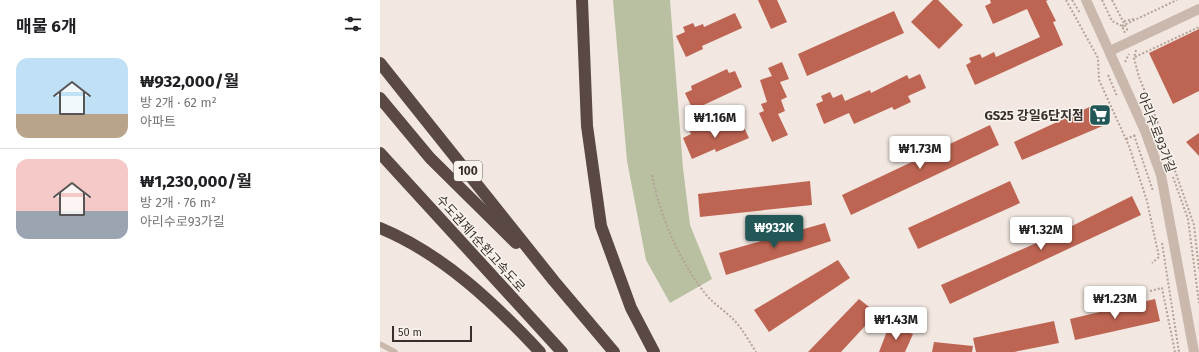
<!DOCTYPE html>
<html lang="ko">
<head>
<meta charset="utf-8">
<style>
  :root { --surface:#fff; --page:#f2f2f2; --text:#202124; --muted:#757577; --line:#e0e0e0; --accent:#235757 }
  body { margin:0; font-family:"Fira Sans","Noto Sans KR",sans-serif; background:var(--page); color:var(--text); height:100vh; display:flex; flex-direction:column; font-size:15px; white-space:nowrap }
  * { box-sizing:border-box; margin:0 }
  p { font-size:13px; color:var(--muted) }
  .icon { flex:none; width:22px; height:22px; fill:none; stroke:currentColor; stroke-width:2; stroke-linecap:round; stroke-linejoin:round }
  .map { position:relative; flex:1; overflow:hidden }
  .side { display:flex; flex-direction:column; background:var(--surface); width:380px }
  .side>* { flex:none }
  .scale { position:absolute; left:12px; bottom:10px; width:80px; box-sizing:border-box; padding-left:4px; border:2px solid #382e2b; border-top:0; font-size:11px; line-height:14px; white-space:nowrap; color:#382e2b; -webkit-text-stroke:3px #f9f3ed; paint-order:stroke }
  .price { position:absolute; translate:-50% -34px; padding:0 9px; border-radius:4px; background:#fff; color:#222; font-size:13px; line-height:26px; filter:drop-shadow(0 1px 2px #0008) }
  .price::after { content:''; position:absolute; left:50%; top:24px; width:12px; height:9px; margin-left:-6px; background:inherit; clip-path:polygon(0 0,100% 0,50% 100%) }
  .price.selected { background:var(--accent); color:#fff }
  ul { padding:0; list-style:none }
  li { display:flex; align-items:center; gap:12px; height:100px; padding:0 16px }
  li+li { border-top:1px solid var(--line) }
  li span { display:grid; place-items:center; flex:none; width:112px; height:80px; border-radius:12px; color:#555 }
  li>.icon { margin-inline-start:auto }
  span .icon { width:48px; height:48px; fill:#fffc; stroke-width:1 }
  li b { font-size:17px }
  h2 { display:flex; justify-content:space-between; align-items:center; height:48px; padding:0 16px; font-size:17px }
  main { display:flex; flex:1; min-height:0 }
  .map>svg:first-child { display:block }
  .green { fill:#b8c0a1 }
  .building { fill:#be6452 }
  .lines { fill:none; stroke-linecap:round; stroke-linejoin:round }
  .path { stroke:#b5a297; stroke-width:2; stroke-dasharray:2 2; stroke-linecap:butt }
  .service { stroke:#cab8ad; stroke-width:5.5 }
  .minor { stroke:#cab8ad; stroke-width:10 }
  .motorway { stroke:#594843; stroke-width:12 }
  .labels { text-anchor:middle; stroke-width:3; stroke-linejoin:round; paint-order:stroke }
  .shield { fill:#f9f3ed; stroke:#726965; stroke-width:1 }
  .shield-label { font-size:12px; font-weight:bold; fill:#382e2b }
  .poi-label { font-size:13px; font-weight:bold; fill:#382e2b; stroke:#f9f3ed; text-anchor:end }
  .street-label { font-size:13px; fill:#382e2b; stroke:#f9f3ed }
</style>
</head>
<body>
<main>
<section class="side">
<h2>매물 6개<svg class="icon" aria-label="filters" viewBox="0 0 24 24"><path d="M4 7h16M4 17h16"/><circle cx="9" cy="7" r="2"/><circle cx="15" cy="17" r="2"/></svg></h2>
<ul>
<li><span style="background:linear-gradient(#bfe0f5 70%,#b9a48a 0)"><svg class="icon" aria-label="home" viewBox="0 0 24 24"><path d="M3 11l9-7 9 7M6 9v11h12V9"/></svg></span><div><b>₩932,000/월</b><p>방 2개 · 62 m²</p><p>아파트</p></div></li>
<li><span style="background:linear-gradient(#f6c9c9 65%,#9aa5b1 0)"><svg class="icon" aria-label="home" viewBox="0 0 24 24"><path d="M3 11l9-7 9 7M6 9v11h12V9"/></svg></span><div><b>₩1,230,000/월</b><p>방 2개 · 76 m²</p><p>아리수로93가길</p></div></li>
</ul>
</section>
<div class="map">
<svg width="819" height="352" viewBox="0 0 819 352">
  <rect width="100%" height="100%" fill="#f2e8e1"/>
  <!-- green -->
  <polygon class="green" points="233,0 290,0 303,168 310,225 332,279 290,303 266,260 247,161"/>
  <!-- building -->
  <g class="building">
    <polygon points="378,0 397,0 407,22 391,29"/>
    <polygon points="553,0 558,0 583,25 559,49 531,22"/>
    <polygon points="610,0 668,0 666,1 676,21 673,22 683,45 595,85 586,65 591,62 589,58 600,54 602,58 614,52 616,57 660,37 647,9 613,24 605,6 611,3"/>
    <polygon points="514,11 524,33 427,76 418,54"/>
    <polygon points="355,13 362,28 322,46 323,49 306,57 296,36 305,32 303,27 313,23 315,27 323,24 324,27"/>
    <polygon points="819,29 819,91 793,104 769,53"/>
    <polygon points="402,62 409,79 400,82 407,97 401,100 405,111 398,114 408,135 392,142 379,113 384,111 381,104 387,102 380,80 392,76 388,68"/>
    <polygon points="347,69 349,73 355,71 362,87 313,110 305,93 312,90 311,86"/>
    <polygon points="540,74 546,88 528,96 531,102 514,110 512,107 474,124 469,113 444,124 436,104 443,101 441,96 450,92 453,98 462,94 465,101 490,90 491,93 527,75 529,79"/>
    <polygon points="716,104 725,125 642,160 634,142"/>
    <polygon points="360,119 369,138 336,152 335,149 312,159 303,138 311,134 309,130 319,126 321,130 328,127 330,132"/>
    <polygon points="610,125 619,145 471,215 462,195"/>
    <polygon points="819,133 819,156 806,142"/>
    <polygon points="430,181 432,205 320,217 318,194"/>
    <polygon points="630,181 640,203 538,249 528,228"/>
    <polygon points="752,196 761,215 570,304 561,285 672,236"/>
    <polygon points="445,223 451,241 346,275 339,253"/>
    <polygon points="458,260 470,278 389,332 374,310"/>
    <polygon points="479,299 497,313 461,352 428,352"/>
    <polygon points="775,299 780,321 695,340 690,319"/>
    <polygon points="674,321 679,343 634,352 596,352 593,338"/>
    <polygon points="509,326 533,334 525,352 499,352"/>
    <polygon points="554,342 593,346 592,352 552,352"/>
  </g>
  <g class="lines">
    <!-- path -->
    <g class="path">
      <polyline points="686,0 718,58 719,80 749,146 767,201 779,257 772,263"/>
      <polyline points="692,0 700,13"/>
      <polyline points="722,0 732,21 742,26 745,33"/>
      <polyline points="732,0 748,31"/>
      <polyline points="744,21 754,19"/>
      <polyline points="742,26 797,0"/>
      <polyline points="756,50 754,58 759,77 780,128 814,225 819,270"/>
      <polyline points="755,57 819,27"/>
      <polyline points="745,62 749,54"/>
      <polyline points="728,75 737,96"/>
      <polyline points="754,135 773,191"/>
      <polyline points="746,139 756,135"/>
      <path d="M272 175C280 216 298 258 324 292 332 303 344 310 353 319 362 328 369 341 376 352"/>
      <polyline points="793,177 808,219 819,303"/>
      <polyline points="782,243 799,352"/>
      <polyline points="770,291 782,288 795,352"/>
    </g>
    <!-- service -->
    <polyline class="service" points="0,344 15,352"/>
    <!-- minor -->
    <g class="minor">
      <polyline points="706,0 765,131 781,175 814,352"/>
      <polyline points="730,51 819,9"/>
    </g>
    <!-- motorway -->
    <g class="motorway">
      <polyline points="202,0 207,126 221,226 251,308 274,352"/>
      <polyline points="0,63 174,281 234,352"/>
      <polyline points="0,98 50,158 136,243"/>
      <polyline points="0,153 182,352"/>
      <path d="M0 228C63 254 114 303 160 352"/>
    </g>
  </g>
  <!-- icons -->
  <defs>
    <g id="supermarket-square" transform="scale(1.15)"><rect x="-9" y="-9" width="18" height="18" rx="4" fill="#235757" stroke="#f9f3ed"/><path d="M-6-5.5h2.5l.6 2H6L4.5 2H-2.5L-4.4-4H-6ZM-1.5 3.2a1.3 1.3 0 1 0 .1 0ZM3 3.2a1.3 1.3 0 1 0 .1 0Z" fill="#fff"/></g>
  </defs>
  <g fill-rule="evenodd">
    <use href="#supermarket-square" x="720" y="115"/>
  </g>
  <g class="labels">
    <!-- shield labels -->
    <rect class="shield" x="74" y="161" width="28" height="20" rx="3"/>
    <g class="shield-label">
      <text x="88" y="175">100</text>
    </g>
    <!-- poi labels -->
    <g class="poi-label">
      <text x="704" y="120">GS25 강일6단지점</text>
    </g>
    <!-- street labels -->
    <g class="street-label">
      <text transform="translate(777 132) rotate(69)" y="5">아리수로93가길</text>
      <text transform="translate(101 243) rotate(48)" y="5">수도권제1순환고속도로</text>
    </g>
  </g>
</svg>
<div class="scale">50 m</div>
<b class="price" style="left:335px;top:139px">₩1.16M</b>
<b class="price" style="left:540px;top:170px">₩1.73M</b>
<b class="price selected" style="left:394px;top:249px">₩932K</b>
<b class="price" style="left:661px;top:251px">₩1.32M</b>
<b class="price" style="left:735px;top:320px">₩1.23M</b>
<b class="price" style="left:516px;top:341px">₩1.43M</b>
</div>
</main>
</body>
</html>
